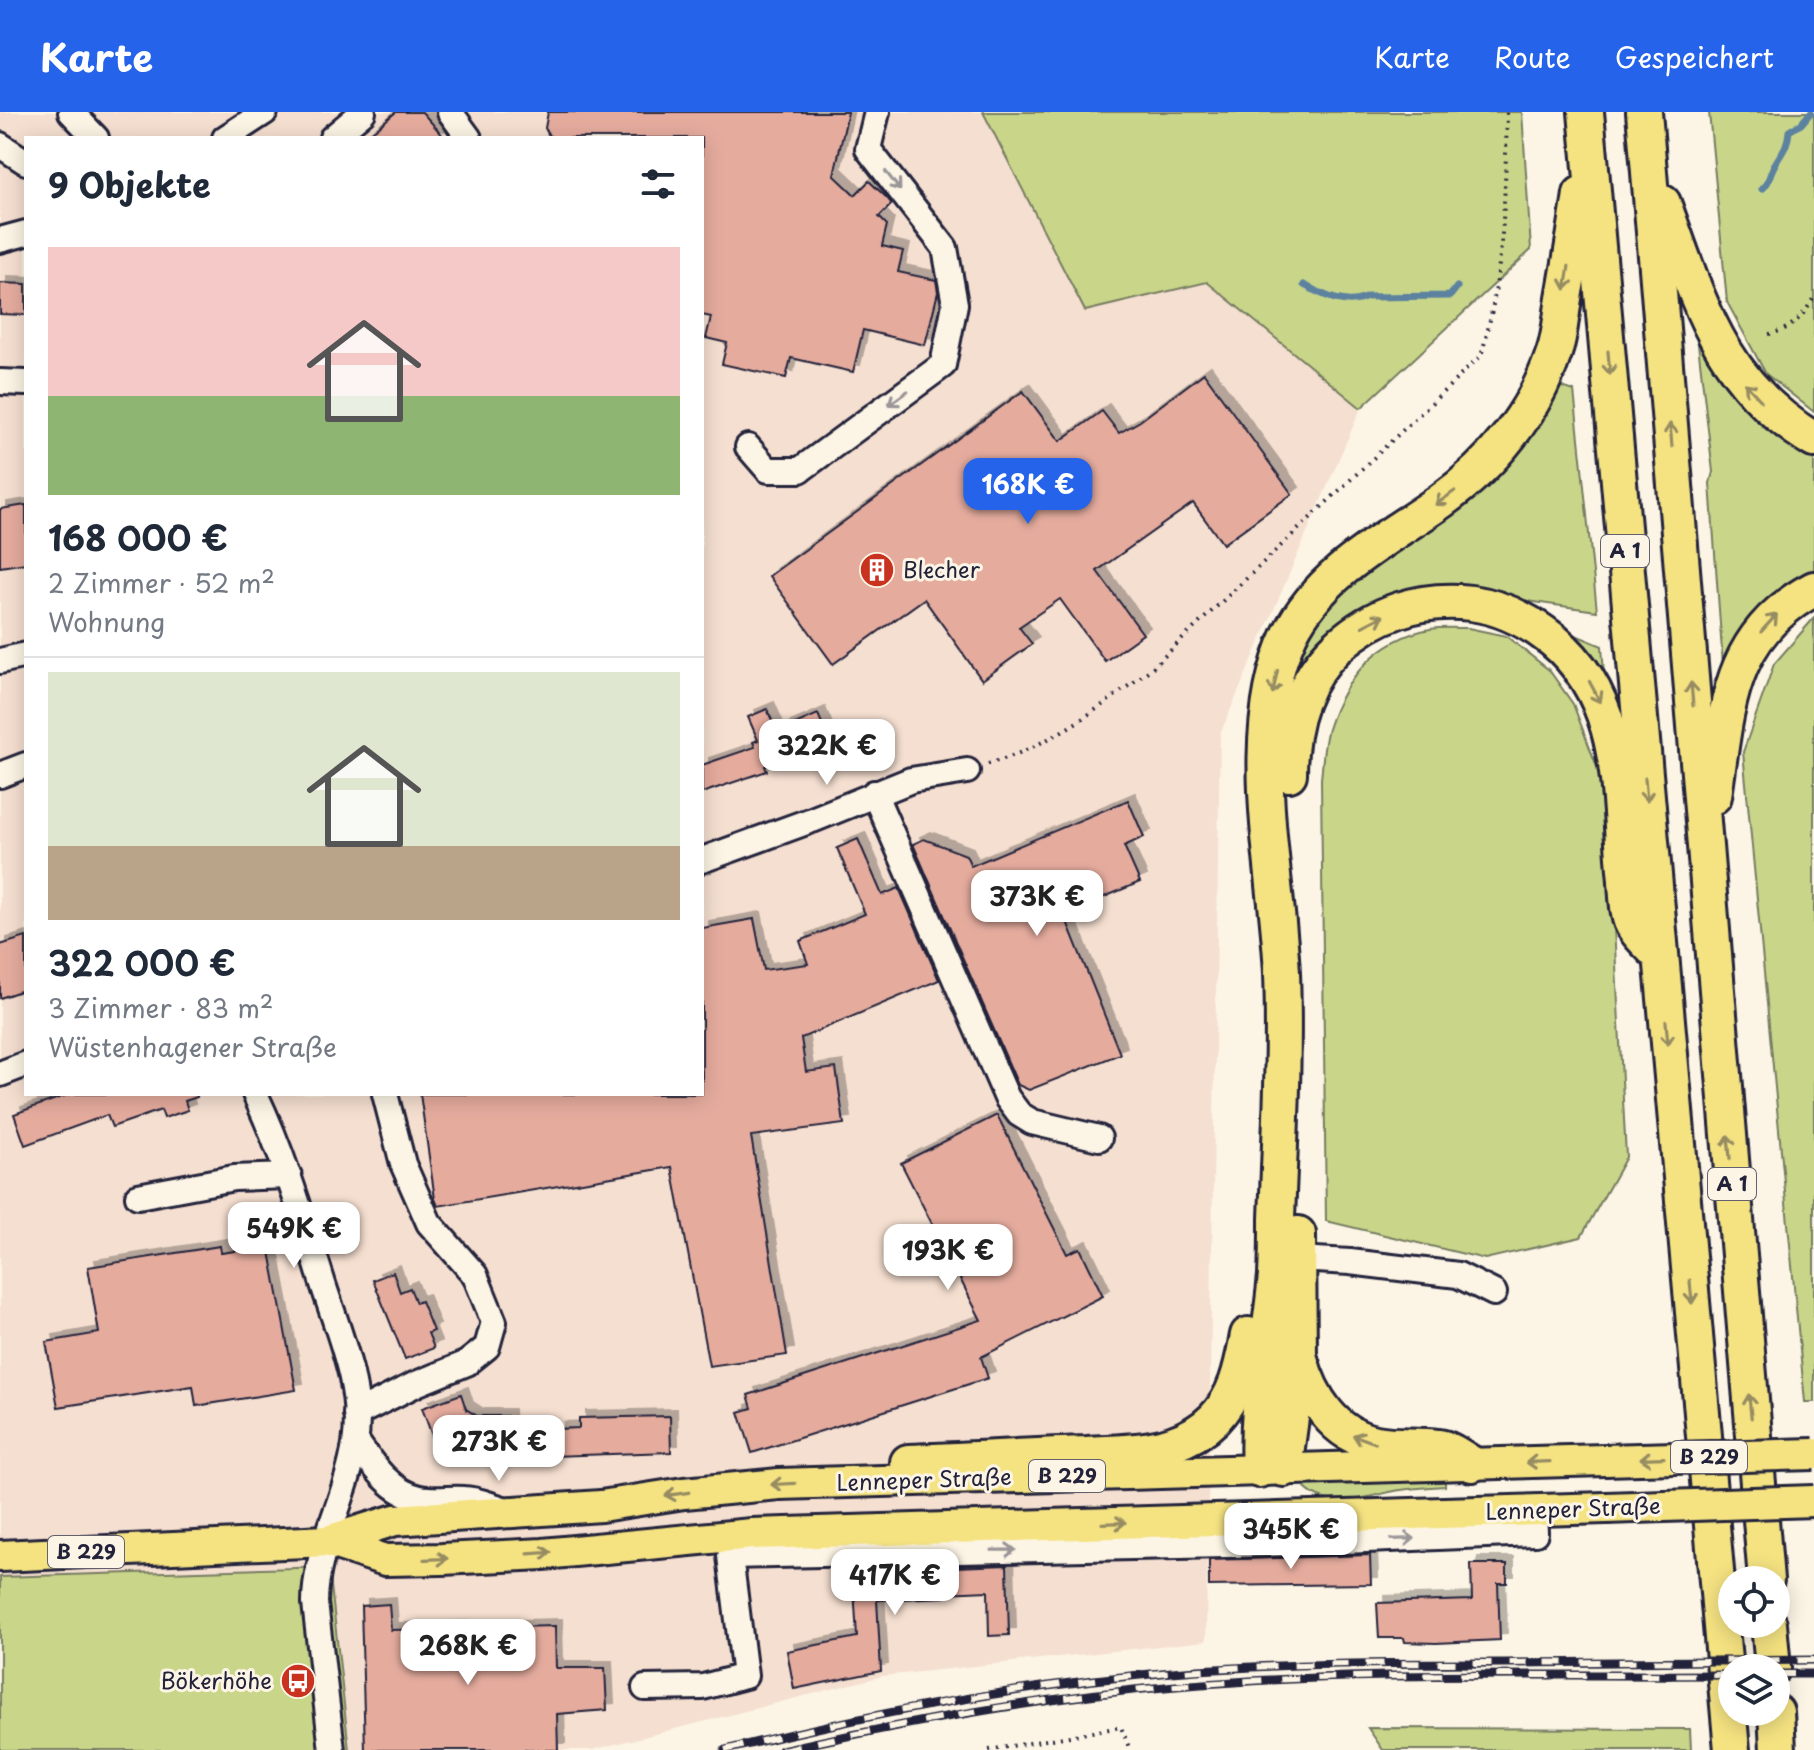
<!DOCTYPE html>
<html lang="de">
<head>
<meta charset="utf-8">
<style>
  :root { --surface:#fff; --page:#f2f2f3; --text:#1f2937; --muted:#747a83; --line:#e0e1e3; --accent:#2563eb }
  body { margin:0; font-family:"Playpen Sans",sans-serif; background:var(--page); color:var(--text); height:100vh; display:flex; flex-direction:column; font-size:30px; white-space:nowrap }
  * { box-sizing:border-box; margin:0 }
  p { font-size:26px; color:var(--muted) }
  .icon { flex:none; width:44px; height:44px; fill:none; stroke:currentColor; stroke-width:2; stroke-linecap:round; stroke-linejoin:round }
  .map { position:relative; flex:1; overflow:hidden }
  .panel { position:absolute; left:24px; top:24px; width:680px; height:960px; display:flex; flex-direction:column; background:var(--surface); border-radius:0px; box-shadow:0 4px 20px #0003 }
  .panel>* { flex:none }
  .controls { position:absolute; left:1718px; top:1454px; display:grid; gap:16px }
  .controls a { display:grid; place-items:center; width:72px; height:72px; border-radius:50%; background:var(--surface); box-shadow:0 4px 20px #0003; font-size:40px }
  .price { position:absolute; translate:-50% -68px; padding:0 18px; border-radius:16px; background:#fff; color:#222; font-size:26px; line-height:52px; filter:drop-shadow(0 2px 4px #0008) }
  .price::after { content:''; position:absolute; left:50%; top:48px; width:24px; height:18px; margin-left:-12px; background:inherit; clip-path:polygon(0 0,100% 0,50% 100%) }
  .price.active { background:var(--accent); color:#fff }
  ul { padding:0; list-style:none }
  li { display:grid; align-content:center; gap:16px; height:424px; padding:0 24px }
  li+li { border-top:2px solid var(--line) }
  li span { display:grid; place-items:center; height:248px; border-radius:0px; color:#555 }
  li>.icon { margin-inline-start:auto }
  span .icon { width:144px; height:144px; fill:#fffc; stroke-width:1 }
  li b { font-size:34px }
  h2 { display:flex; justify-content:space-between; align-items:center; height:96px; padding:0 24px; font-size:34px }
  header { display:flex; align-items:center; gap:48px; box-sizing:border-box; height:112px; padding:0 40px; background:var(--accent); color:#fff }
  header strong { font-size:38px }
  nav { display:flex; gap:44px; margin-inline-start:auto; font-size:28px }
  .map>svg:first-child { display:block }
  .built { fill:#f5dfd0; fill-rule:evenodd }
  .green { fill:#c9d689; stroke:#767c62; stroke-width:2 }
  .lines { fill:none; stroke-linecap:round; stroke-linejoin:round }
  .stream { stroke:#5c82a0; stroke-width:7 }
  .building { fill:#e5ac9e; stroke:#22223b; stroke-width:2; filter:url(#shadow) }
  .minor-casing { stroke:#22223b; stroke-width:30 }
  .major-casing { stroke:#22223b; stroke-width:36 }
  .highway-casing { stroke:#22223b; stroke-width:40 }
  .path { stroke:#22223b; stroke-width:4; stroke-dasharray:2 6; stroke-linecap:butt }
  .minor { stroke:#fcf5e5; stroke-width:24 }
  .major { stroke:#f5e382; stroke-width:30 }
  .highway { stroke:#f5e382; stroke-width:34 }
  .rail-casing { stroke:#22223b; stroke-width:9 }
  .rail { stroke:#fcf5e5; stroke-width:6; stroke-dasharray:18; stroke-linecap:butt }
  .major-bridge-casing { stroke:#22223b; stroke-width:36; stroke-linecap:butt }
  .major-bridge { stroke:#f5e382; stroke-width:30 }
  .oneway { stroke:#9a9698 }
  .oneway2 { stroke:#968c62 }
  .labels { text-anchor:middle; stroke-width:6; stroke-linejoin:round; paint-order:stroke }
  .shield { fill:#fcf5e5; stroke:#63616e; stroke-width:2 }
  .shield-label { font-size:20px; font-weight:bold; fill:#22223b }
  .poi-label { font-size:22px; fill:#22223b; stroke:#fcf5e5; text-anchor:start }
  .street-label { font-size:22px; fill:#22223b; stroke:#fcf5e5 }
</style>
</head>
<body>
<header>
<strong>Karte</strong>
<nav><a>Karte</a><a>Route</a><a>Gespeichert</a></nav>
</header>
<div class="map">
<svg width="1814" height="1638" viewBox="0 0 1814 1638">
  <defs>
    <filter id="shadow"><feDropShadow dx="7" dy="-7" stdDeviation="0" flood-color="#0004"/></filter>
  </defs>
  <rect width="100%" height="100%" fill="#fcf5e5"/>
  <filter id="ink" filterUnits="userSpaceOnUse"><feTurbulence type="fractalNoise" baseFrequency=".0125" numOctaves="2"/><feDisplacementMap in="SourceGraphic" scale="16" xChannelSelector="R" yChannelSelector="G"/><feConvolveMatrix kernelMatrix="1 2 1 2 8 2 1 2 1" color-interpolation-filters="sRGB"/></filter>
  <g filter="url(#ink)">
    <!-- built -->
    <path class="built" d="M0 0H983L1085 198 1206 170 1361 296 1220 622 1206 1529 883 1564 592 1638H349L328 1455 0 1465ZM26 26H702V982H26Z"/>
    <!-- green -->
    <g class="green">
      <polygon points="983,0 1522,0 1531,138 1361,296 1207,170 1085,199"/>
      <polygon points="1709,0 1814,0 1814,300 1766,262 1727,190"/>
      <polygon points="1696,215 1814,339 1814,460 1808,462 1723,554 1710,371 1713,360"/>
      <polygon points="1556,273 1574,279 1597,499 1513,487 1454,474 1294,571 1287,565 1311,511"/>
      <polygon points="1814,506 1814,1290 1805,1290 1743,640 1774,552"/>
      <path d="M1468 516 1506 524 1549 558 1573 592 1607 681 1626 1045 1581 1125 1485 1147 1326 1109 1321 667C1323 651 1323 632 1328 617 1344 567 1377 527 1430 517 1442 515 1456 516 1468 516Z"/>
      <polygon points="1561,517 1602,534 1604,562 1599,562"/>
      <path d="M1445 1369V1374C1430 1375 1415 1376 1401 1378 1372 1382 1330 1401 1305 1376L1309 1370Z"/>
      <polygon points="329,1455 349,1638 0,1638 0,1465"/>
      <polygon points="1368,1616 1690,1617 1691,1638 1383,1638"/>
    </g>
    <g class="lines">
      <!-- stream -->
      <g class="stream">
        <path d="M1762 77C1770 70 1768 67 1772 58 1778 44 1788 37 1789 19L1801 12 1811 0"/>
        <path d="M1304 173C1323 183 1346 196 1367 185L1450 184 1457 175"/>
      </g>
    </g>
    <!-- building -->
    <g class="building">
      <polygon points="396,0 422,0 445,26 365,26"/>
      <polygon points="548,0 848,0 834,63 855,83 869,69 887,86 892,92 879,105 887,113 882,134 903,139 898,160 936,168 938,180 925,233 863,218 853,260 791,246 786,266 722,252 727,231 706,226 711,205 702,203 702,26 555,26 549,24 545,16"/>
      <polygon points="0,171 26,172 26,203 0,202"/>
      <polygon points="1204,261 1292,382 1223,432 1193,391 1097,459 1143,522 1105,549 1060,487 1019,515 1032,532 982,568 924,487 833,552 769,464 1023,279 1060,329 1102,299 1119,321 1140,309"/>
      <polygon points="26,393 26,451 0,455 0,397"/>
      <polygon points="767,597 777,620 818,602 832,635 806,646 803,638 765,654 767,659 702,681 702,653 755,635 753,630 758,628 748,605"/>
      <polygon points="1128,688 1144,725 1124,734 1140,770 1064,802 1120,942 1029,978 1018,973 913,732 924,727 966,743 971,754"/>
      <polygon points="858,727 882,783 899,776 939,868 801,926 806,960 836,956 844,1012 751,1024 787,1243 709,1254 672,1055 438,1094 435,1087 420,982 702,982 702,816 754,807 764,858 808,852 800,829 865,802 837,736"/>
      <polygon points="26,825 26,877 0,886 0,833"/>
      <polygon points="70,982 197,982 197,985 185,989 188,998 164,1006 161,998 112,1015 107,1003 25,1033 14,1002"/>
      <polygon points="997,1003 1067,1142 1080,1136 1103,1184 981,1245 988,1266 752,1341 739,1300 752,1296 748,1283 981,1208 901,1051"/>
      <polygon points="220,1134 221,1141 269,1134 296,1278 196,1294 193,1274 58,1295 46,1230 99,1221 88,1155"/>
      <polygon points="393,1160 400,1180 410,1176 416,1191 421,1189 433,1219 428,1221 434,1236 405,1247 373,1168"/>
      <polygon points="461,1282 466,1297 477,1304 507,1304 508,1326 557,1325 557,1317 579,1316 579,1306 670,1304 671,1340 458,1347 444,1341 434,1329 422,1296"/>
      <polygon points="1370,1443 1371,1472 1209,1474 1209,1448"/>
      <polygon points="1471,1452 1507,1452 1507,1471 1498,1471 1500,1528 1436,1531 1405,1530 1404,1526 1379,1526 1377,1491 1472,1488"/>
      <polygon points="1007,1453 1009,1523 989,1524 988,1479 943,1481 944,1485 877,1488 881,1559 794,1577 787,1539 857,1525 853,1459"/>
      <polygon points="389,1492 391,1518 555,1514 556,1556 605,1556 607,1598 557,1602 558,1638 365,1638 361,1494"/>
    </g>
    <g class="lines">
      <!-- minor casing -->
      <g class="minor-casing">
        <g id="minor">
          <polyline points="71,0 96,26"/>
          <polyline points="450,0 469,26"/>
          <polyline points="225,26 265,0"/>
          <polyline points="332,26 363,0"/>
          <polyline points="0,33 26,50"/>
          <polyline points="0,128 26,121"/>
          <polyline points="0,270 26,271"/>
          <polyline points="748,335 768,358 800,358 943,253 955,192 945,136 868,37 877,0"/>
          <polyline points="0,549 26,543"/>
          <polyline points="0,663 26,653"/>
          <polyline points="874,681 1007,986 1019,1002 1032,1010 1099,1026"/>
          <polyline points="702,748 812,708 911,668 967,659"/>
          <polyline points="0,962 26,952"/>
          <path d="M255 982C284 1043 303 1108 323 1172 339 1222 364 1279 355 1332 347 1386 315 1437 315 1491L332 1638"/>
          <polyline points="138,1084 234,1066 289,1064"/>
          <polyline points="1298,1147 1350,1150 1458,1163 1494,1181"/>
          <polyline points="356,1302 416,1272 467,1251 487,1235 494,1210 475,1163 429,1111 403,1052 385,982"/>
          <path d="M356 1329C372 1352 391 1381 420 1386 435 1389 449 1386 464 1387 476 1387 489 1393 500 1396"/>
          <polyline points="645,1576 703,1575 745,1564 730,1444 1270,1432 1535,1421 1534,1398"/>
        </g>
      </g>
      <!-- major casing -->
      <g class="major-casing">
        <g id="major">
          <polyline points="327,1429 385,1448 442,1447 543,1442 752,1422 1606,1396"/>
          <polyline points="0,1444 327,1429 395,1408 601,1394 684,1381 779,1372 1605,1348"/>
        </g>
      </g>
      <!-- highway casing -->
      <g class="highway-casing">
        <g id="highway">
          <polyline points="1586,0 1732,1638"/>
          <polyline points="1644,0 1766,1468"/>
          <path d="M1663 91C1699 189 1719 271 1814 328"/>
          <path d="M1289 662C1289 614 1301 569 1337 535 1374 501 1421 485 1471 491 1502 495 1529 509 1553 528 1623 586 1618 675 1625 758 1627 773 1626 791 1630 806 1633 819 1651 834 1660 844"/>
          <path d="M1714 684C1727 598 1727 523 1814 477"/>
          <path d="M1300 1247C1310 1284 1334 1324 1376 1331 1396 1335 1418 1332 1438 1335 1449 1336 1462 1346 1472 1352"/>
          <path d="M908 1350C968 1348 1027 1344 1087 1342 1116 1340 1144 1341 1172 1332 1187 1327 1203 1318 1214 1307 1237 1284 1242 1253 1248 1223"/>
          <polyline points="1284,1357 1299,1247 1298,1122"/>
          <path d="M1259 1358C1255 1292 1270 1229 1276 1163 1277 1144 1277 1125 1277 1107 1280 1025 1285 943 1282 861 1277 756 1243 621 1290 522 1321 459 1387 427 1441 389 1493 352 1534 301 1554 241 1560 224 1561 204 1564 186 1570 151 1576 117 1581 82"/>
          <polyline points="1769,1512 1773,1556"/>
          <polyline points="1776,1600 1778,1638"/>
        </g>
      </g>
      <!-- path -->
      <g class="path">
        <path d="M1769 222C1791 218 1804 204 1814 185"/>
        <path d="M988 652C1050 634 1101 595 1152 556L1481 244C1504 165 1505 82 1507 0"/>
        <polyline points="989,1638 1121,1615 1130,1638"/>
      </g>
      <!-- minor -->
      <use href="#minor" class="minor"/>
      <!-- major -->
      <use href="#major" class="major"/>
      <!-- highway -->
      <use href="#highway" class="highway"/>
      <!-- rail casing -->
      <g class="rail-casing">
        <g id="rail">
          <polyline points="1776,1562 1814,1562"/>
          <path d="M725 1638C872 1601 1020 1573 1172 1560 1283 1551 1394 1551 1505 1551 1608 1550 1711 1549 1814 1548"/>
          <path d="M782 1638C912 1609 1042 1585 1176 1574 1360 1559 1547 1564 1732 1563"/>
        </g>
      </g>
      <!-- rail -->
      <use href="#rail" class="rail"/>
      <!-- major-bridge casing -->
      <g class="major-bridge-casing">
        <g id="major-bridge">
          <polyline points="1605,1348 1814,1342"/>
          <polyline points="1606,1396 1814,1389"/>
        </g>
      </g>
      <!-- major-bridge -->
      <use href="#major-bridge" class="major-bridge"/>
    </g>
    <!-- one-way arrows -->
    <defs><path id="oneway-shaft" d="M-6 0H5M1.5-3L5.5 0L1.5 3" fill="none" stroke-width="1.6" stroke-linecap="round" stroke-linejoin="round" transform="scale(2)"/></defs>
    <g class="oneway">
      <use href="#oneway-shaft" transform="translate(893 69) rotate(52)"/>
      <use href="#oneway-shaft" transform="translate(898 286) rotate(144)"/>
      <use href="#oneway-shaft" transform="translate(1403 1427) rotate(-2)"/>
      <use href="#oneway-shaft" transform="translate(1004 1438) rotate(-1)"/>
    </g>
    <g class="oneway2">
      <use href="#oneway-shaft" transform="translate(1567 166) rotate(99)"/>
      <use href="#oneway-shaft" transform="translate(1609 251) rotate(85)"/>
      <use href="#oneway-shaft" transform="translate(1753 280) rotate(-133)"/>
      <use href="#oneway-shaft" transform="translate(1671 323) rotate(-95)"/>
      <use href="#oneway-shaft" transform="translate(1445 386) rotate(144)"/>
      <use href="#oneway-shaft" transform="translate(1373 509) rotate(-27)"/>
      <use href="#oneway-shaft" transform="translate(1769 511) rotate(-48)"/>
      <use href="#oneway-shaft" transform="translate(1275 570) rotate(102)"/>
      <use href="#oneway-shaft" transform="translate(1595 580) rotate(62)"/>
      <use href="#oneway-shaft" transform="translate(1692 582) rotate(-95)"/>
      <use href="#oneway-shaft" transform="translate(1646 678) rotate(85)"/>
      <use href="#oneway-shaft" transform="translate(1667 921) rotate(85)"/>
      <use href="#oneway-shaft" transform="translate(1729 1035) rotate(-95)"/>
      <use href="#oneway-shaft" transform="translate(1691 1180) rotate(85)"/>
      <use href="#oneway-shaft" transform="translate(1750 1294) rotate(-96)"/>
      <use href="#oneway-shaft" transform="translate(1364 1327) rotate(-160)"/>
      <use href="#oneway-shaft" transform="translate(1652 1346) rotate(178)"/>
      <use href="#oneway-shaft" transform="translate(1538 1350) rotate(178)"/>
      <use href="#oneway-shaft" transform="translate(783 1372) rotate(177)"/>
      <use href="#oneway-shaft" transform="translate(677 1382) rotate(172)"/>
      <use href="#oneway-shaft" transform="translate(1114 1411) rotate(-2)"/>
      <use href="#oneway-shaft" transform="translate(540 1441) rotate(-4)"/>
      <use href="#oneway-shaft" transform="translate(436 1447) rotate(-2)"/>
    </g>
  </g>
  <!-- icons -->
  <defs>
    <g id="building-disc" transform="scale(1.8)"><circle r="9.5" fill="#c8321e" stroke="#fcf5e5"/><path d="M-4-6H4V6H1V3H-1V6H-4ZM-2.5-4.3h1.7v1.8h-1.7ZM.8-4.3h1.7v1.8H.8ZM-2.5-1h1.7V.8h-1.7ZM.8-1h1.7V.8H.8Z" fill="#fff"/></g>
    <g id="bus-disc" transform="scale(1.8)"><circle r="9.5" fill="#c8321e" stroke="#fcf5e5"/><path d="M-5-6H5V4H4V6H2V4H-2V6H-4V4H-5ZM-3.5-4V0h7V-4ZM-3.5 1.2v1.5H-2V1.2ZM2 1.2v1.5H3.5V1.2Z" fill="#fff"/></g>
  </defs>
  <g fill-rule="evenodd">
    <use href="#building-disc" x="877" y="458"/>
    <use href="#bus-disc" x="298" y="1569"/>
  </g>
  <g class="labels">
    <!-- shield labels -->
    <g class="shield">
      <rect x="1601" y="423" width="48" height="32" rx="6"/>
      <rect x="1708" y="1056" width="48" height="32" rx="6"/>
      <rect x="1671" y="1329" width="76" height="32" rx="6"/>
      <rect x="1029" y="1348" width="76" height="32" rx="6"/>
      <rect x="48" y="1424" width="76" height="32" rx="6"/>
    </g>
    <g class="shield-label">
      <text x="1625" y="446">A 1</text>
      <text x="1732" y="1079">A 1</text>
      <text x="1709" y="1352">B 229</text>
      <text x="1067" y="1371">B 229</text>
      <text x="86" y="1447">B 229</text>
    </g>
    <!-- poi labels -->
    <g class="poi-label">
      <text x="903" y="466">Blecher</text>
      <text x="272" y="1577" text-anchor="end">Bökerhöhe</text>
    </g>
    <!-- street labels -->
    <g class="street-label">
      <text transform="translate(924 1368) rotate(-2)" y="8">Lenneper Straße</text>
      <text transform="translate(1573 1397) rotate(-2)" y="8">Lenneper Straße</text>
    </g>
  </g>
</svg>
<div class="controls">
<a><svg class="icon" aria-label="locate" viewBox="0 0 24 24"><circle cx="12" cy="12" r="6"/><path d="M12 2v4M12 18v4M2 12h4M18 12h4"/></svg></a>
<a><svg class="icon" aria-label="layers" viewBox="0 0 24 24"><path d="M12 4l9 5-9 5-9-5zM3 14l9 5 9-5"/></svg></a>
</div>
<b class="price active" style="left:1028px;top:414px">168K €</b>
<b class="price" style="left:827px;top:675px">322K €</b>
<b class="price" style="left:1037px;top:826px">373K €</b>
<b class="price" style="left:294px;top:1158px">549K €</b>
<b class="price" style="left:948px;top:1180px">193K €</b>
<b class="price" style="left:499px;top:1371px">273K €</b>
<b class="price" style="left:1291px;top:1459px">345K €</b>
<b class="price" style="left:895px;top:1505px">417K €</b>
<b class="price" style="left:468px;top:1575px">268K €</b>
<section class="panel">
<h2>9 Objekte<svg class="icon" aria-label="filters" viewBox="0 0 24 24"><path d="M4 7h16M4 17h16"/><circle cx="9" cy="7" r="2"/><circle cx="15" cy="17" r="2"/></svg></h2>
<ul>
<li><span style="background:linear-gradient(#f6c9c9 60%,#8fb573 0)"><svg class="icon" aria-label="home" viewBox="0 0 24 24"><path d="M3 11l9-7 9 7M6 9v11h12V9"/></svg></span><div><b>168 000 €</b><p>2 Zimmer · 52 m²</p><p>Wohnung</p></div></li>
<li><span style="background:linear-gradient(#dfe7d0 70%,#b9a48a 0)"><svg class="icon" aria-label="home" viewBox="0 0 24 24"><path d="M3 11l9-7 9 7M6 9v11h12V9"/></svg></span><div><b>322 000 €</b><p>3 Zimmer · 83 m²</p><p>Wüstenhagener Straße</p></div></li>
</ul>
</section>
</div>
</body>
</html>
